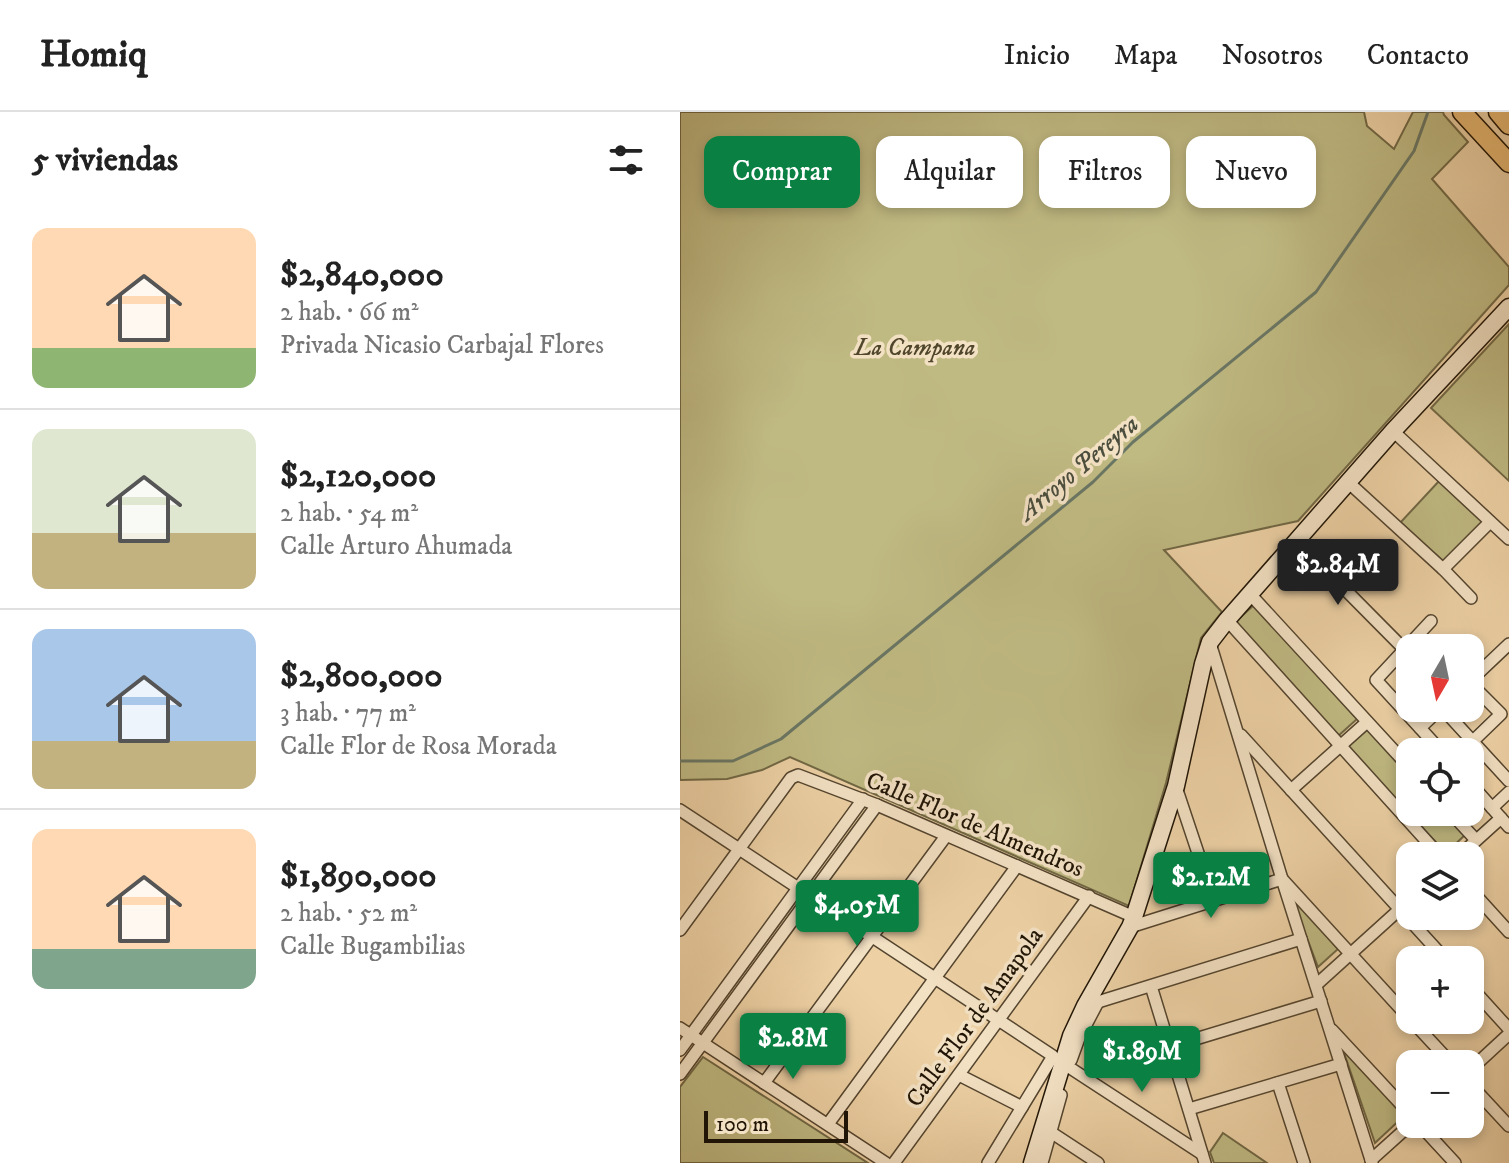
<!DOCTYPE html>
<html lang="es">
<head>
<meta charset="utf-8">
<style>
  :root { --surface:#fff; --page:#f6f6f6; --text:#222; --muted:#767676; --line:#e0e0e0; --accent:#0b8043 }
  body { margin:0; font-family:"IM FELL DW Pica",serif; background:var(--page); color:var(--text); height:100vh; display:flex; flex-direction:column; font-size:30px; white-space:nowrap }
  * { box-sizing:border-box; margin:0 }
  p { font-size:26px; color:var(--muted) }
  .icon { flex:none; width:44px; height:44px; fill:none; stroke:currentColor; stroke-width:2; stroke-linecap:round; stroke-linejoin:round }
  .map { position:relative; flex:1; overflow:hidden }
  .details { display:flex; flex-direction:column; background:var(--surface); width:680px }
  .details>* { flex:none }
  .banner { position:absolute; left:24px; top:24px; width:684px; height:72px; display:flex; gap:16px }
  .needle { width:52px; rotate:189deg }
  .fabs { position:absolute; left:716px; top:522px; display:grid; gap:16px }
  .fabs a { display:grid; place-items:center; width:88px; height:88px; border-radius:16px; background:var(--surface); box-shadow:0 4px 12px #0003; font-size:40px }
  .scale { position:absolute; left:24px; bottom:20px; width:144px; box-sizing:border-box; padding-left:8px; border:4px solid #201506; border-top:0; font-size:22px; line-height:28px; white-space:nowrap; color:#201506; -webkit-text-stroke:6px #f3e1c4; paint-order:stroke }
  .price { position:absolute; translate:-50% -68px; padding:0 18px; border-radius:8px; background:var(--accent); color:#fff; font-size:26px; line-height:52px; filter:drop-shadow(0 2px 4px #0008) }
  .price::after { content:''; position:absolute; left:50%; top:48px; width:24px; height:18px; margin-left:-12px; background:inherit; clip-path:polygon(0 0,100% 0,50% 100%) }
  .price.on { background:#222; color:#fff }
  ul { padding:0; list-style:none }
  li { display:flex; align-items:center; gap:24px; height:200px; padding:0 32px }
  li+li { border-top:2px solid var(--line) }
  li span { display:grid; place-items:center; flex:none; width:224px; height:160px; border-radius:16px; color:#555 }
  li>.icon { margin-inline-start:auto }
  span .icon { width:96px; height:96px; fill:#fffc; stroke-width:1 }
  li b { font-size:34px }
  h2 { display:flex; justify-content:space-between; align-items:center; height:96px; padding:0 32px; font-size:34px }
  .pill { padding:0 28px; border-radius:16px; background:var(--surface); box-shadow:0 4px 12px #0003; font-size:28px; line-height:72px }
  .pill.on { background:var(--accent); color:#fff }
  header { display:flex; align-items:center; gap:48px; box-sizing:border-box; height:112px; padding:0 40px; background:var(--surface); border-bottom:2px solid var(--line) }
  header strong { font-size:38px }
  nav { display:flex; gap:44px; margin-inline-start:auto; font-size:28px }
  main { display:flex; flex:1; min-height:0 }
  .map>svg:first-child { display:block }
  .green { fill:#bfb982; stroke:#706744; stroke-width:2 }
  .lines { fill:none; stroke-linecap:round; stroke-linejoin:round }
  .stream { stroke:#697664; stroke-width:3 }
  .street-casing { stroke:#53442e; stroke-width:14 }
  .secondary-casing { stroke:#201506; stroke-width:19 }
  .primary-casing { stroke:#201506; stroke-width:21 }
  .street { stroke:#f3e1c4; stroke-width:11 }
  .secondary { stroke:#f3e1c4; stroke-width:16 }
  .primary { stroke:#e6b872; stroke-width:18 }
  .labels { text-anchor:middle; stroke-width:7; stroke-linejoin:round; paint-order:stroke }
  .park-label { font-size:24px; font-style:italic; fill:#50462b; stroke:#f3e1c4 }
  .street-label { font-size:24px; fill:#201506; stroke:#f3e1c4 }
  .water-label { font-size:26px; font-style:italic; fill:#4b4e3d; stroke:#f3e1c4 }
</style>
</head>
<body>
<header>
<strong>Homiq</strong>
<nav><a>Inicio</a><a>Mapa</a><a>Nosotros</a><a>Contacto</a></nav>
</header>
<main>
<section class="details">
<h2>5 viviendas<svg class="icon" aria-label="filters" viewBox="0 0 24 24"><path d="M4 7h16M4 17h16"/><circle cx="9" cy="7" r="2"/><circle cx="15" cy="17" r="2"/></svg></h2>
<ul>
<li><span style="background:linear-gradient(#ffd9b3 75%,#8fb573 0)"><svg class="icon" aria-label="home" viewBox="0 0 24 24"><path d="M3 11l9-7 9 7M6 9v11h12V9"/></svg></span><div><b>$2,840,000</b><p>2 hab. · 66 m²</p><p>Privada Nicasio Carbajal Flores</p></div></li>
<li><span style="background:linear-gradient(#dfe7d0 65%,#c2b280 0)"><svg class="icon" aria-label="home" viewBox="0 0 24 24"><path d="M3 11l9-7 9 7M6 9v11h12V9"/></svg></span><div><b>$2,120,000</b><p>2 hab. · 54 m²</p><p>Calle Arturo Ahumada</p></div></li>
<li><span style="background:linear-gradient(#a9c7e8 70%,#c2b280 0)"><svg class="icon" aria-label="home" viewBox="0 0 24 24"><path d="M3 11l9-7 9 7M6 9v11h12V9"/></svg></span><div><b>$2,800,000</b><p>3 hab. · 77 m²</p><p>Calle Flor de Rosa Morada</p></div></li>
<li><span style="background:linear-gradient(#ffd9b3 75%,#7fa58c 0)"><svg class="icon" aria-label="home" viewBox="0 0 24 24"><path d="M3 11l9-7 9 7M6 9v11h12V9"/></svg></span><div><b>$1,890,000</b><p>2 hab. · 52 m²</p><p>Calle Bugambilias</p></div></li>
</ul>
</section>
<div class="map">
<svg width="829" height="1051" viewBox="0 0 829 1051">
  <rect width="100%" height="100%" fill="#edd1a5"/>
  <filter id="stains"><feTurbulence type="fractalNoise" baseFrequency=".0025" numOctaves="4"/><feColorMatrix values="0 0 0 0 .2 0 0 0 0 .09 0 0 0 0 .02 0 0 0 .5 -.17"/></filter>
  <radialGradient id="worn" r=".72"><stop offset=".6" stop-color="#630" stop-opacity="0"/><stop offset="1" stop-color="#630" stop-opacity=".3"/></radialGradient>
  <!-- green -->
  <g class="green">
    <polygon points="0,0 684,0 687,14 714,37 733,0 763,0 764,3 788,30 752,67 829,155 829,173 618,409 484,438 542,500 521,526 486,671 449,794 110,645 82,658 47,667 0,668"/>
    <polygon points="829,212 829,369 751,296"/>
    <polygon points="760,368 803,409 763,451 720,411"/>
    <polygon points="574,493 677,607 657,625 554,511"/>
    <polygon points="687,617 730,663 730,700 765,700 786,722 766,741 667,635"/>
    <polygon points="611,784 658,837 638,855"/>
    <polygon points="662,935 725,1003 695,1031"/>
    <polygon points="23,945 188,1051 0,1051 0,975"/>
    <polygon points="543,1021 587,1051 534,1051 530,1040"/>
  </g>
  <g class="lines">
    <!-- stream -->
    <polyline class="stream" points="0,649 53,649 101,627 413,370 453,330 636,180 734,39 748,0"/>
    <!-- street casing -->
    <g class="street-casing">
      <g id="street">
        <polyline points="713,319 829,427"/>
        <polyline points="668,370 763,457 791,486"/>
        <polyline points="617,429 724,537"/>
        <polyline points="763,457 810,410"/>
        <polyline points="570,482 730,656"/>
        <polyline points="547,508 760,744"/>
        <polyline points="751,509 696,568 762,640"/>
        <polyline points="530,531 602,767 692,1051"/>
        <polyline points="790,569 829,532"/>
        <polyline points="790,571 821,602 793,629"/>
        <polyline points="762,596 829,669"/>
        <polyline points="740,616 761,596"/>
        <polyline points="561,623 766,848"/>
        <polyline points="790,671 829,715"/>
        <polyline points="496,675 534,789"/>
        <polyline points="611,678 687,610"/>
        <polyline points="812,696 829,680"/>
        <polyline points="0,698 373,944 308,1051"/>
        <polyline points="770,700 796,728"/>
        <polyline points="779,744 821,706"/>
        <polyline points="790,777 829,820"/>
        <polyline points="450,815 602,767 730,907"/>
        <polyline points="0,818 111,666 118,663 197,693 454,805"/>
        <polyline points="636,873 730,788"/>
        <polyline points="471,874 525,1051"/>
        <polyline points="790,874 829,917"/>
        <polyline points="405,894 621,827"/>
        <polyline points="731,908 772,952"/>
        <polyline points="0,916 206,1051"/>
        <polyline points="652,918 730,1002"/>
        <polyline points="489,935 641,889"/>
        <polyline points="0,938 183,687"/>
        <polyline points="391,948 399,926 418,890"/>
        <polyline points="381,950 522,1042"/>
        <polyline points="790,958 829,922"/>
        <polyline points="0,962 197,693"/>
        <polyline points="279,963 342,995"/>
        <polyline points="84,971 266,724"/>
        <polyline points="598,971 624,1051"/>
        <polyline points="790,972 829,1014"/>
        <polyline points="509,997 661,952"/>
        <polyline points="148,1012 337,754"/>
        <polyline points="739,1012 775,1051"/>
        <polyline points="366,1017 418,1051"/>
        <polyline points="691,1048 731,1012"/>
        <polyline points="214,1051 409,784"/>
        <polyline points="362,1051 381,983"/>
      </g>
    </g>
    <!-- secondary casing -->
    <g class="secondary-casing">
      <polyline id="secondary" points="352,1051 391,924 405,894 450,815 454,805 496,674 523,552 530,530 547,508 713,319 829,195"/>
    </g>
    <!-- primary casing -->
    <g class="primary-casing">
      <g id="primary">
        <polyline points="782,0 829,51"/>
        <polyline points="818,0 829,13"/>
      </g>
    </g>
    <!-- street -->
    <use href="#street" class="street"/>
    <!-- secondary -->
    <use href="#secondary" class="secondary"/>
    <!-- primary -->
    <use href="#primary" class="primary"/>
  </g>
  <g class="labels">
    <!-- park labels -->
    <g class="park-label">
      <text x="235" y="243">La Campana</text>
    </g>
    <!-- street labels -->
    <g class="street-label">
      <text transform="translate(295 712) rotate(23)" y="8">Calle Flor de Almendros</text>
      <text transform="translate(294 905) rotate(-54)" y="8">Calle Flor de Amapola</text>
    </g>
    <!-- water labels -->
    <g class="water-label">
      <text transform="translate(398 355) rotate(-40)" y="9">Arroyo Pereyra</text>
    </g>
  </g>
  <rect width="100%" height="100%" filter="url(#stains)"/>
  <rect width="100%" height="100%" fill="url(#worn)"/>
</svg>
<div class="fabs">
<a><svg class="needle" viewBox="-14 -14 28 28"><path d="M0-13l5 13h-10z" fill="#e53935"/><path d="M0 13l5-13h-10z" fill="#767676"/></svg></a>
<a><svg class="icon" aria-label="locate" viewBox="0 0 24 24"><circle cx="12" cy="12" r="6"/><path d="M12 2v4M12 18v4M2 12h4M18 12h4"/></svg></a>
<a><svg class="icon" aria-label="layers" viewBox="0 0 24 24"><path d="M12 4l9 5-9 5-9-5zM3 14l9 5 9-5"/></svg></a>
<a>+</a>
<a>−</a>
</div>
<div class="scale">100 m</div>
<b class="price on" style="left:658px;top:495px">$2.84M</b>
<b class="price" style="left:531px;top:808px">$2.12M</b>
<b class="price" style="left:177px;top:836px">$4.05M</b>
<b class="price" style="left:113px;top:969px">$2.8M</b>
<b class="price" style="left:462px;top:982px">$1.89M</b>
<div class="banner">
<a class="pill on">Comprar</a>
<a class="pill">Alquilar</a>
<a class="pill">Filtros</a>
<a class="pill">Nuevo</a>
</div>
</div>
</main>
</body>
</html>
